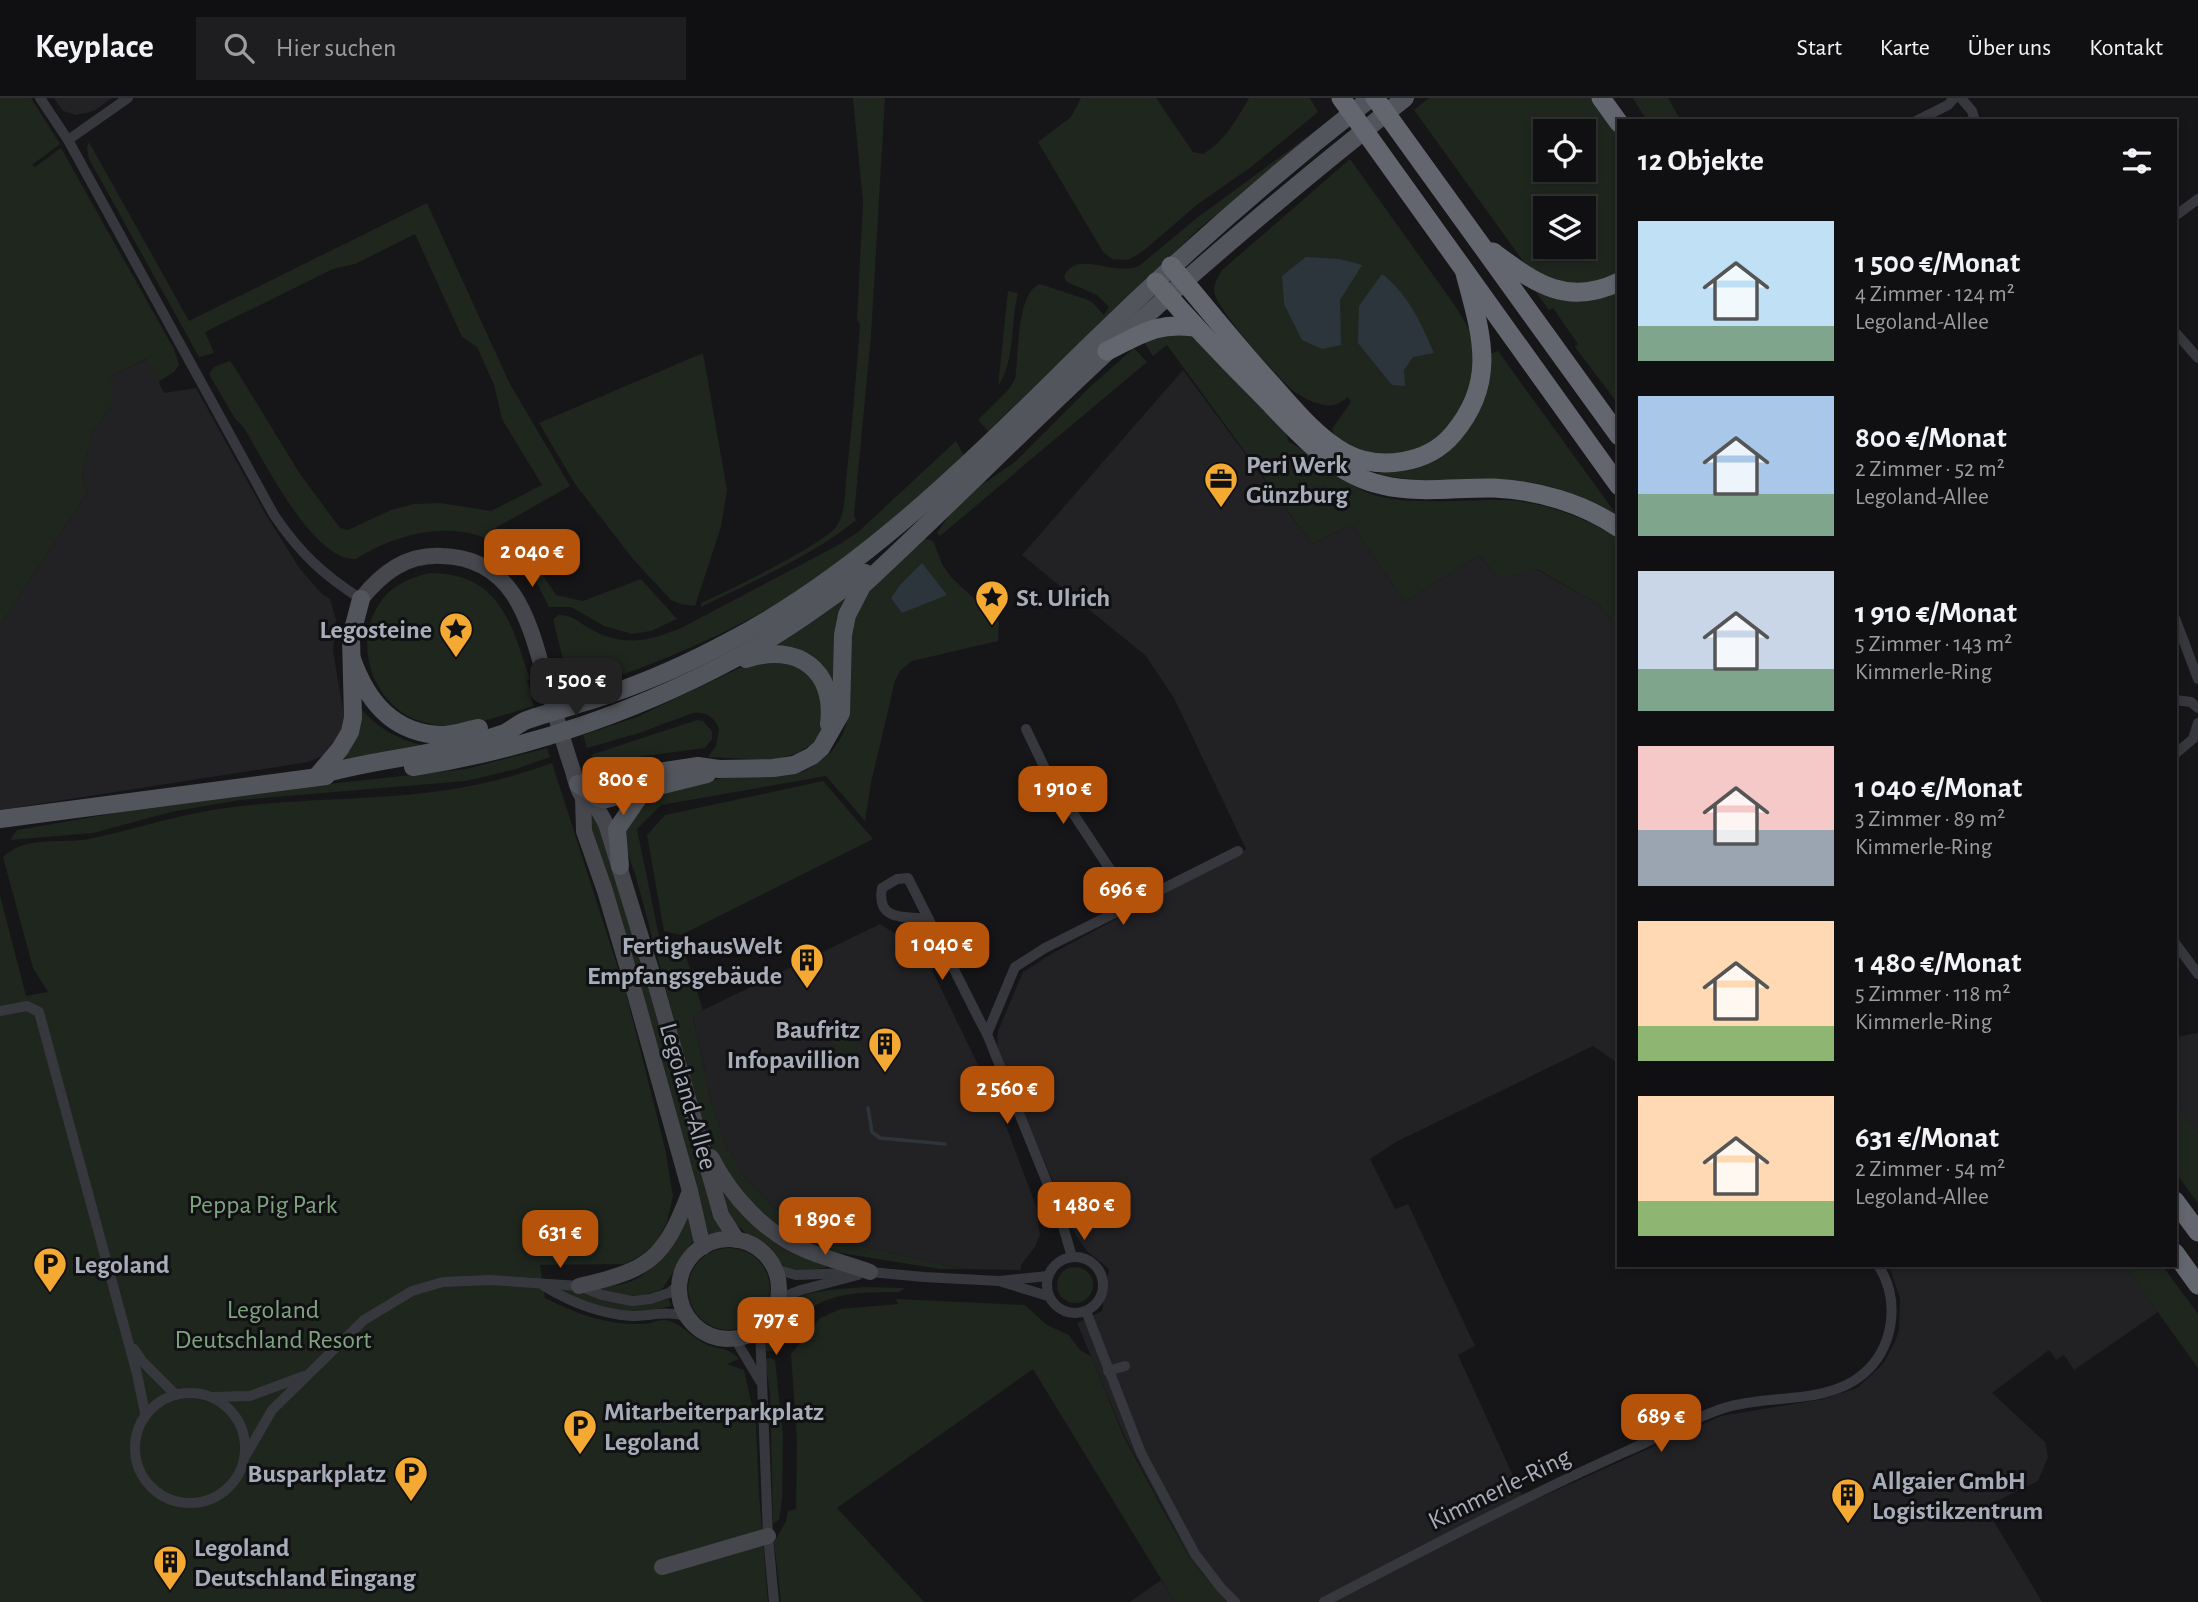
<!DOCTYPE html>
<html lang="de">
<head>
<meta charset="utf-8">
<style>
  :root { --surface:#101012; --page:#1e1e20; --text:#f1f3f6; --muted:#9c9d9f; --line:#303032; --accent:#b45309 }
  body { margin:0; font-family:"Alegreya Sans",sans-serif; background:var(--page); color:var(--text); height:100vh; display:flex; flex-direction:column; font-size:26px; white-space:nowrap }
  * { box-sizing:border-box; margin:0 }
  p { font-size:23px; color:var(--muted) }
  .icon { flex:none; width:38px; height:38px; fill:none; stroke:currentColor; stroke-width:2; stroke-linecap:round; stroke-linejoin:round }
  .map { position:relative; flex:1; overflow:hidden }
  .side { position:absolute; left:1617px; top:21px; width:560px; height:1148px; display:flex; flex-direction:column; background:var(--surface); border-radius:0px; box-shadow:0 4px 10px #0003,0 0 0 2px var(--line) }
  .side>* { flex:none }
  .fabs { position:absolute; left:1533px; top:21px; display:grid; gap:14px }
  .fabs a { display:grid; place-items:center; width:63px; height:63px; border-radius:0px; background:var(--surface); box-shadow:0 4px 10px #0003,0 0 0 2px var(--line); font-size:35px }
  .price { position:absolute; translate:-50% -60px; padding:0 16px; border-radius:14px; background:var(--accent); color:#fff; font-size:23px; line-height:46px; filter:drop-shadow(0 2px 4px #0008) }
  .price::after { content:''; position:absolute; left:50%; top:42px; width:21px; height:16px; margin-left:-10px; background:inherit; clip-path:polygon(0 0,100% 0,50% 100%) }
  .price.current { background:#222; color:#fff }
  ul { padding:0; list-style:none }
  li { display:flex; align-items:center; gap:21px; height:175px; padding:0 21px }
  li span { display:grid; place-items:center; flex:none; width:196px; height:140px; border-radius:0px; color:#555 }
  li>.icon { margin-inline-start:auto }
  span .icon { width:84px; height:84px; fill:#fffc; stroke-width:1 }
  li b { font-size:30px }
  h2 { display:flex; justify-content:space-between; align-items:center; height:84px; padding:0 21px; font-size:30px }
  header { display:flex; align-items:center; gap:42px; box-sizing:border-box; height:98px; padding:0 35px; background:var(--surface); border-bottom:2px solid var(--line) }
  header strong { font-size:33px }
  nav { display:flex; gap:38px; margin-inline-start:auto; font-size:24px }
  .search { width:490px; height:63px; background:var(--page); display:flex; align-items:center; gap:18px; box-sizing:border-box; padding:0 24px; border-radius:0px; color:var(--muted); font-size:26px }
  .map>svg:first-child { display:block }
  .built { fill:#222225 }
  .green { fill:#1e261e; fill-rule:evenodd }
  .water { fill:#2c353c }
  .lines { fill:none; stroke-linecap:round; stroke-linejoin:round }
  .stream { stroke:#2c353c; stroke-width:3.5 }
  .street { stroke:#37383d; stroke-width:10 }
  .secondary { stroke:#45474d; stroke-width:16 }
  .primary { stroke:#53555c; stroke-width:18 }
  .highway { stroke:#63666e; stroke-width:19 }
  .labels { text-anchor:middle; stroke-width:6; stroke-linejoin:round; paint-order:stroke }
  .poi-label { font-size:26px; font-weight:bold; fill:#a7adb8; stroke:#111113; text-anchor:start }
  .street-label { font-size:26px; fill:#a7adb8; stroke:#111113 }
  .park-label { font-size:26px; fill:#7ea37f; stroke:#111113 }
</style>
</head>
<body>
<header>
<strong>Keyplace</strong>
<div class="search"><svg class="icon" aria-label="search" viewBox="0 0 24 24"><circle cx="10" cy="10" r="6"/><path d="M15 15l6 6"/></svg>Hier suchen</div>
<nav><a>Start</a><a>Karte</a><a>Über uns</a><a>Kontakt</a></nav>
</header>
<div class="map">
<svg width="2198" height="1504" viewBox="0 0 2198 1504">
  <rect width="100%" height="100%" fill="#161618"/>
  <!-- built -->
  <g class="built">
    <polygon points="54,0 112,0 94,13 76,17 63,13"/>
    <polygon points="148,261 164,295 196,290 266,417 300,471 322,496 330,501 336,522 333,553 345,623 340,641 327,656 308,664 0,712 0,528 88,393 82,382 92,334 115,303 107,279"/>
    <polygon points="1183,272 1312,446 1352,427 1405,504 1479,457 1500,481 1536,471 1601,508 1619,531 1619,966 1593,948 1396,1044 1370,1061 1395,1111 1408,1106 1475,1248 1458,1257 1526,1406 1721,1318 1824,1301 1857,1290 1883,1266 1895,1244 1899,1232 1900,1200 1889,1167 2124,1167 2158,1214 2074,1272 2064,1257 2056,1262 2049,1252 1992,1295 2045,1344 2048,1359 2038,1383 1991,1406 1989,1415 2042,1504 1227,1504 1192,1464 1125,1339 1077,1225 1102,1213 1109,1171 1087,1153 1076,1138 997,951 998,933 1023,874 1053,855 1246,751 1174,600 1146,558 1022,457"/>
    <polygon points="880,826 913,847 931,870 1000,1012 1036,1108 1040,1137 1035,1149 1021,1167 1021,1172 964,1171 869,1150 795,1125 769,1105 747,1082 727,1049 710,998 693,917"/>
    <polygon points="2198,935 2198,1036 2175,1005 2175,939"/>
    <polygon points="1161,1482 1175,1504 1130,1504"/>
  </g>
  <!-- green -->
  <g class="green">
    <polygon points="0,0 31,0 60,46 32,67 35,69 61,50 174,251 179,267 174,274 158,284 147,261 108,279 115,303 92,334 82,382 88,393 0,528"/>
    <path d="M853 0H885L871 238 854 417 856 422C814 457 751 484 701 509V505C725 495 825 445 836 429 845 417 845 396 846 382 852 330 856 278 860 227L857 221 863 105Z"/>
    <path d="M1081 0H1156L1193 54 1203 56C1224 44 1237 21 1249 0H1310L1318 14 1251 69 1198 106 1142 154 1128 162 1112 161 1103 154 1038 44 1071 19Z"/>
    <path d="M1429 0H1593L1619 38V176L1580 189 1541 179 1523 163 1414 12ZM1545 33H1584V72H1545ZM1545 110H1584V149H1545Z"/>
    <polygon points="1633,0 1668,0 1681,23 1647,23"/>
    <path d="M1307 39 1310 42 1202 128 988 333 978 322 1009 291 1015 281C1019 259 1016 194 1040 186L1085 201 1092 204 1104 217 1109 209 1097 197 1067 184 1064 179C1075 150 1114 179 1139 168L1198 119Z"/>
    <path d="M89 44 189 223 427 105 510 286 570 388 492 432 533 462 556 497 583 503 641 481 677 521 651 533 632 536 604 528 571 509H549C542 495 535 479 525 467 478 417 409 428 356 461 313 463 264 363 244 330L234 319 209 276 214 269 230 263 237 273 300 376 340 430 348 432 391 412 414 406 440 405 491 413 542 387 502 321 494 287 477 249 462 239 415 136 355 166 333 171 205 234 214 255 199 259 89 61 87 50Z"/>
    <path d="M1350 61 1456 209 1469 231 1475 260V286L1445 336 1405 358 1378 359 1354 352 1334 338 1332 331 1351 304 1348 299C1340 305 1335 309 1324 307 1313 305 1298 298 1290 290 1273 274 1222 217 1215 197 1212 188 1217 181 1222 172Z"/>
    <path d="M1008 193 1018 195C1010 225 1016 262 998 288Z"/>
    <path d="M1536 194C1565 207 1589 204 1619 194V307L1575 249 1578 246 1553 210 1549 212Z"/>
    <path d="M1176 234 1194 239 1284 330 1289 344C1297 349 1305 352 1312 357 1333 370 1347 387 1371 396 1406 408 1467 401 1505 402 1546 404 1582 419 1617 439L1619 441V531L1601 508 1537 471 1500 481 1479 457 1405 504 1352 427 1312 446 1167 247 1153 258 1143 243Z"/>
    <polygon points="1134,250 1147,264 940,438 937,435 950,416 980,388 1015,364 1091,288"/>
    <path d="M1498 253 1619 420C1592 402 1561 389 1529 384 1500 379 1471 382 1442 382 1420 383 1399 380 1377 376L1442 354 1490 256Z"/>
    <polygon points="703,255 727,392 721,429 695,508 680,506 671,502 633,461 575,386 539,325"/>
    <path d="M956 343 964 357C926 392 889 427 848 458 767 521 669 563 571 594L553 521 559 517C573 517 578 524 589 530 621 549 648 544 681 530L840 446 858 434Z"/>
    <path d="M924 440 933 443 943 468 952 480 999 524 998 543 912 563 900 573 895 583 871 685 865 723 826 678 661 707 637 731 660 843H681L703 912 693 918 710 998 727 1049 747 1082 769 1105 795 1125 869 1150 964 1171H940L816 1151 767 1124 729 1083 705 1037 635 775C621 743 620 710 658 695 669 691 682 690 694 687 708 684 722 679 736 678 762 675 790 684 813 668 867 634 841 590 849 538 850 527 855 513 860 503 864 492 912 451 924 440Z"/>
    <path d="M430 475C500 475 511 525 530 581L527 582 534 608C499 618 459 635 423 624 370 609 348 537 387 496 399 484 414 479 430 475Z"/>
    <polygon points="853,491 836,590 829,580 762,552"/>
    <path d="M781 561 807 572 824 602 823 628 818 638 811 647 795 656 772 662 708 659 716 648 719 631C714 618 706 614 693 615L639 635 587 650 583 637 637 619 750 565Z"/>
    <path d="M357 606C377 631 400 643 431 649L338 663Z"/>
    <polygon points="697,622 703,623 712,633 712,641 705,650 644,658 608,666 600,665 591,657"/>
    <polygon points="547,650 550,659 516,671 466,683 240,702 171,714 93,735 10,742 17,732 139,711 301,689 466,671"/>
    <path d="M552 665 626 895 665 1050 673 1098 667 1124 657 1143 643 1156 625 1166 540 1167 545 1200C577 1216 606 1227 643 1226 650 1226 657 1222 664 1222 680 1223 692 1240 706 1246 720 1252 729 1249 739 1261L727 1266 744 1272 756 1326 759 1396 768 1504H0V797L26 898 48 894 33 870 3 759C26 737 61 746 89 741 140 730 189 713 241 708 320 699 402 703 480 686 505 681 529 673 552 665Z"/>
    <polygon points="823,683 873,741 681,837 664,833 647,737 665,717"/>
    <polygon points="593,713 618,778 713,1119 725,1133 709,1137 631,857 589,728 588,715"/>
    <polygon points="848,932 856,945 858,958 851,962 842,960 829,940"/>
    <polygon points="2175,1005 2198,1036 2198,1105 2175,1074"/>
    <polygon points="718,1087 827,1168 825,1170 800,1173 785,1169 763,1145 749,1138 729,1120"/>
    <path d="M686 1120H690L695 1140 663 1190C643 1201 623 1197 602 1194L601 1188C648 1190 666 1155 686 1120Z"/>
    <circle cx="729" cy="1191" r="41"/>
    <polygon points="2124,1167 2162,1167 2198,1216 2198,1270"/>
    <circle cx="1075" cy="1187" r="18"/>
    <path d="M863 1189 905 1190 899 1194C865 1195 827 1192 801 1219 791 1229 784 1243 773 1253H764C765 1240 772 1236 779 1225 783 1219 785 1212 789 1206 799 1192 846 1191 863 1189Z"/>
    <path d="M563 1191C608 1199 619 1214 669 1201L671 1208 642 1214 610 1212 562 1195Z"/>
    <polygon points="896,1201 1025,1207 1047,1227 1069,1237 1080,1252 1091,1258 1124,1339 1162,1410 1192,1464 1227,1504 1175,1504 1033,1271 837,1410 924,1504 781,1504 774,1444 786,1423 788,1413 796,1411 797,1343 791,1256 820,1220 841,1211 898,1206"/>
    <polygon points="771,1260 775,1262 783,1338 782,1401 779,1422 773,1425 770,1296 765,1261"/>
  </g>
  <!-- water -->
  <g class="water">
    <polygon points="1306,159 1340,161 1362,167 1340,202 1341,247 1322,251 1302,242 1284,206 1282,178"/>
    <path d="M1382 176C1408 196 1421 225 1434 255L1413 259 1404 272 1405 288 1392 287 1358 245 1359 208Z"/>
    <polygon points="922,465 947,497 902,515 891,500 901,486"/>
  </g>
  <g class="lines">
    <!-- stream -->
    <polyline class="stream" points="868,1010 872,1034 880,1040 945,1046"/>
    <!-- street -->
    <g class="street">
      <path d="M40 0 68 42 274 417C300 455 322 476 361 501"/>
      <polyline points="1961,0 1972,13 1975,23"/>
      <polyline points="1916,23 1948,7 1954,0"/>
      <polyline points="68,42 128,0"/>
      <polyline points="2175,118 2198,101"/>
      <polyline points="2175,234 2198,260"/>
      <polyline points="2175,520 2198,581"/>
      <polyline points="2175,602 2191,604 2198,610"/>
      <polyline points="1026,631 1049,679 1133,806"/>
      <polyline points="2175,656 2193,641 2198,625"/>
      <path d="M929 821C905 818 876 824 882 790L897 781 908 780 979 921 987 936"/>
      <polyline points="2175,845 2198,876"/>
      <polyline points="0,913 27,908 39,914 137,1276 145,1315"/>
      <polyline points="1072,1159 1059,1114 987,936 1015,869 1045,850 1238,753"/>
      <circle cx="1075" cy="1187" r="28"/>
      <polyline points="775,1171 796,1177 870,1174 924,1179 999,1183 1048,1178"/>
      <polyline points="1002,1184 1048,1198"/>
      <path d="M544 1188C572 1205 600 1216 632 1218 652 1218 668 1212 687 1219"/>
      <polyline points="778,1201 801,1192 858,1177"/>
      <polyline points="1086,1213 1141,1355 1195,1456 1221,1490 1235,1504"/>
      <polyline points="760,1231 768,1438 774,1504"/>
      <polyline points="735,1241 760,1283"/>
      <polyline points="134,1251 142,1263 176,1297"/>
      <polyline points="1108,1273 1125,1268"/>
      <circle cx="190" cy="1350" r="55"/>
      <polyline points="212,1299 250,1298 304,1278"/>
      <polyline points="246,1357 272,1312 364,1222 412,1193 443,1184 490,1182 579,1188 602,1197 632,1203 650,1201 669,1195 679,1187"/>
      <path d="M1324 1504C1424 1452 1524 1399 1627 1353 1659 1339 1691 1321 1724 1310 1767 1296 1826 1307 1862 1277 1894 1251 1901 1202 1878 1167"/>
    </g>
    <!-- secondary -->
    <g class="secondary">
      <path d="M361 501C382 475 406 456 442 458 512 460 528 519 544 576 553 608 562 641 573 673 575 681 578 692 582 698 585 702 591 705 595 708 600 714 603 720 606 726L657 891 721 1117 737 1142"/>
      <polyline points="583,699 584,733 605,793 628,871 690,1093 703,1149"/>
      <path d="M711 1059C731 1098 765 1136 808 1153 828 1161 850 1167 870 1174"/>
      <circle cx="729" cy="1191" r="50"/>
      <path d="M579 1188C649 1172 664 1162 690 1093"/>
      <polyline points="662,1469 768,1438"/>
    </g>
    <!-- primary -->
    <g class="primary">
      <path d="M352 561C367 603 393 636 442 637 454 637 467 632 479 630"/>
      <path d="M746 561C797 544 836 572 829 626"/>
      <path d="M413 669C532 651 650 609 754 550 793 528 829 501 865 475"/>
      <path d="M317 678C358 665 396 662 436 653 458 648 484 643 505 635 513 631 519 625 527 622 553 613 581 606 607 597 649 583 691 564 730 543 871 469 983 351 1096 241 1183 156 1274 76 1371 0"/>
      <polyline points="317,678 340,651 350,634 353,620 351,539 361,501"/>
      <path d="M578 686 698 668 719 671 773 670 794 667 812 658 821 650 841 615 843 537 847 517 862 488C945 411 1024 331 1107 254 1202 164 1303 81 1405 0"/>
      <polyline points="578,686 599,700 606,701 707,676"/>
      <polyline points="0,721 326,678"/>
      <polyline points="620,768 617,731 643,693"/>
    </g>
    <!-- highway -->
    <g class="highway">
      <polyline points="1341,0 1619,388"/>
      <polyline points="1375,0 1619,338"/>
      <polyline points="1601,0 1619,25"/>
      <path d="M1493 154C1535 185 1566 209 1619 184"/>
      <path d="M1171 168C1206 209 1239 251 1275 290 1296 314 1318 340 1345 355 1379 373 1428 366 1453 336 1498 283 1481 236 1465 175"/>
      <path d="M1156 184C1188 221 1222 257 1257 292 1293 328 1330 376 1382 387 1419 396 1457 389 1494 390 1537 392 1583 405 1619 430"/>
      <path d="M1107 253C1140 237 1155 224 1194 229"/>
      <polyline points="2175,1103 2198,1134"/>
      <polyline points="2175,1155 2198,1187"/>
    </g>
  </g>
  <!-- icons -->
  <defs>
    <g id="office-pin" transform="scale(1.75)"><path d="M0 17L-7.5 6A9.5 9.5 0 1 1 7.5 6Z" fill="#f3a932" stroke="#111113"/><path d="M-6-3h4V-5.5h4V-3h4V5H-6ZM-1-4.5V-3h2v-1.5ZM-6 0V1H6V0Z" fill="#111"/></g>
    <g id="sight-pin" transform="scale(1.75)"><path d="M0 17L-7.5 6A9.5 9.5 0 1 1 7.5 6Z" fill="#f3a932" stroke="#111113"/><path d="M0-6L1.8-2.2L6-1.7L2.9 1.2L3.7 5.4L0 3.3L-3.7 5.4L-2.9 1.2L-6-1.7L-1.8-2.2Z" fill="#111"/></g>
    <g id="building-pin" transform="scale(1.75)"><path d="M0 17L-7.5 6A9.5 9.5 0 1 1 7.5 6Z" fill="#f3a932" stroke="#111113"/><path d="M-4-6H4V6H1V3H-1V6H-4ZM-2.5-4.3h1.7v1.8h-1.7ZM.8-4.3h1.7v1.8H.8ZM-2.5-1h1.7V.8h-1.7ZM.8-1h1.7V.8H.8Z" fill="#111"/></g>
    <g id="parking-pin" transform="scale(1.75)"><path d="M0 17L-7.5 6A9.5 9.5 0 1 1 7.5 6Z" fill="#f3a932" stroke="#111113"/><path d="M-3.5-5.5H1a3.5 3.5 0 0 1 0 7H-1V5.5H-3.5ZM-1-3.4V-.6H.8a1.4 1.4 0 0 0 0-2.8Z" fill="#111"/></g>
  </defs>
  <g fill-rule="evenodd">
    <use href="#office-pin" x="1221" y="381"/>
    <use href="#sight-pin" x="992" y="499"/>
    <use href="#sight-pin" x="456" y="531"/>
    <use href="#building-pin" x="807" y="862"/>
    <use href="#building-pin" x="885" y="946"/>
    <use href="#parking-pin" x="50" y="1166"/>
    <use href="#parking-pin" x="580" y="1328"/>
    <use href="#parking-pin" x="411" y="1375"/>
    <use href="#building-pin" x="1848" y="1397"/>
    <use href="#building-pin" x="170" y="1464"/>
  </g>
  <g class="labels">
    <!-- poi labels -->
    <g class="poi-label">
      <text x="1246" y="375">Peri Werk<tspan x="1246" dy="30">Günzburg</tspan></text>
      <text x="1016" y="508">St. Ulrich</text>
      <text x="432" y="540" text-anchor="end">Legosteine</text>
      <text x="782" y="856" text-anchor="end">FertighausWelt<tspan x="782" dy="30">Empfangsgebäude</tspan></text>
      <text x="860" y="940" text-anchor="end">Baufritz<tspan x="860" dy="30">Infopavillion</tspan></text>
      <text x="74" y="1175">Legoland</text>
      <text x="604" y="1322">Mitarbeiterparkplatz<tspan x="604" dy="30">Legoland</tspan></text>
      <text x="386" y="1384" text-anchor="end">Busparkplatz</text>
      <text x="1872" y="1391">Allgaier GmbH<tspan x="1872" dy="30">Logistikzentrum</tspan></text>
      <text x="194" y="1458">Legoland<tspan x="194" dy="30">Deutschland Eingang</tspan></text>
    </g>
    <!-- street labels -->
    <g class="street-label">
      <text transform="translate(689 998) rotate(74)" y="9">Legoland-Allee</text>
      <text transform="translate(1499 1390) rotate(-26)" y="9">Kimmerle-Ring</text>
    </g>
    <!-- park labels -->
    <g class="park-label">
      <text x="263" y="1115">Peppa Pig Park</text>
      <text x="273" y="1220">Legoland<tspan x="273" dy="30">Deutschland Resort</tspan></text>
    </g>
  </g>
</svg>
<div class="fabs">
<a><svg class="icon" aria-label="locate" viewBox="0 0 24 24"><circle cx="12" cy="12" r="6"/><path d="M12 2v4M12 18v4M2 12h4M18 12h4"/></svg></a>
<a><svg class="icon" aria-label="layers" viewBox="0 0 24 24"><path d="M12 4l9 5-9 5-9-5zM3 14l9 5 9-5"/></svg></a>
</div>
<b class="price" style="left:532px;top:491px">2 040 €</b>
<b class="price current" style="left:576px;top:620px">1 500 €</b>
<b class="price" style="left:623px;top:719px">800 €</b>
<b class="price" style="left:1063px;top:728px">1 910 €</b>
<b class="price" style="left:1123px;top:829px">696 €</b>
<b class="price" style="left:942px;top:884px">1 040 €</b>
<b class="price" style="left:1007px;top:1028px">2 560 €</b>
<b class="price" style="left:1084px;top:1144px">1 480 €</b>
<b class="price" style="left:825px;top:1159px">1 890 €</b>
<b class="price" style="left:560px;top:1172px">631 €</b>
<b class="price" style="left:776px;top:1259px">797 €</b>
<b class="price" style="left:1661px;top:1356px">689 €</b>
<section class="side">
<h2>12 Objekte<svg class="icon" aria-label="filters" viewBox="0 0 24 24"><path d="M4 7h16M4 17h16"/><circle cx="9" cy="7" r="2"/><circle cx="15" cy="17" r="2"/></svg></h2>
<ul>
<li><span style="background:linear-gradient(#bfe0f5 75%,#7fa58c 0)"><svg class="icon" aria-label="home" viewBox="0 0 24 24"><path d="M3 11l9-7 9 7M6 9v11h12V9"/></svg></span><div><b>1 500 €/Monat</b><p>4 Zimmer · 124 m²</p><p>Legoland-Allee</p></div></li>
<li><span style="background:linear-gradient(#a9c7e8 70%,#7fa58c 0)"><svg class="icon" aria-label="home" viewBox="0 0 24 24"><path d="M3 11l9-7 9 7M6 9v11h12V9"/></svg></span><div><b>800 €/Monat</b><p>2 Zimmer · 52 m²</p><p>Legoland-Allee</p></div></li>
<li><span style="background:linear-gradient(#c9d6e8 70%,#7fa58c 0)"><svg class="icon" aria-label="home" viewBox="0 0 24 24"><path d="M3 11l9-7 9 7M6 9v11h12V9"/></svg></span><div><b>1 910 €/Monat</b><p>5 Zimmer · 143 m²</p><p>Kimmerle-Ring</p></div></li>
<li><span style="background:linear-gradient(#f6c9c9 60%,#9aa5b1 0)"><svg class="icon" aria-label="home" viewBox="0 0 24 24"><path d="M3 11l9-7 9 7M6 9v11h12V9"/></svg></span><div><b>1 040 €/Monat</b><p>3 Zimmer · 89 m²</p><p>Kimmerle-Ring</p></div></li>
<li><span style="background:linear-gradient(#ffd9b3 75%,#8fb573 0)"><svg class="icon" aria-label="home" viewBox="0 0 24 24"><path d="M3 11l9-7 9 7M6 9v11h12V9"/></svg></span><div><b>1 480 €/Monat</b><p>5 Zimmer · 118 m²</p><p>Kimmerle-Ring</p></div></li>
<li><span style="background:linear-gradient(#ffd9b3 75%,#8fb573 0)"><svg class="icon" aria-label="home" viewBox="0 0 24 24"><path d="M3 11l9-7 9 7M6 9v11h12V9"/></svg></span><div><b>631 €/Monat</b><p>2 Zimmer · 54 m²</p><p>Legoland-Allee</p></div></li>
</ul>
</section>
</div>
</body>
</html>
